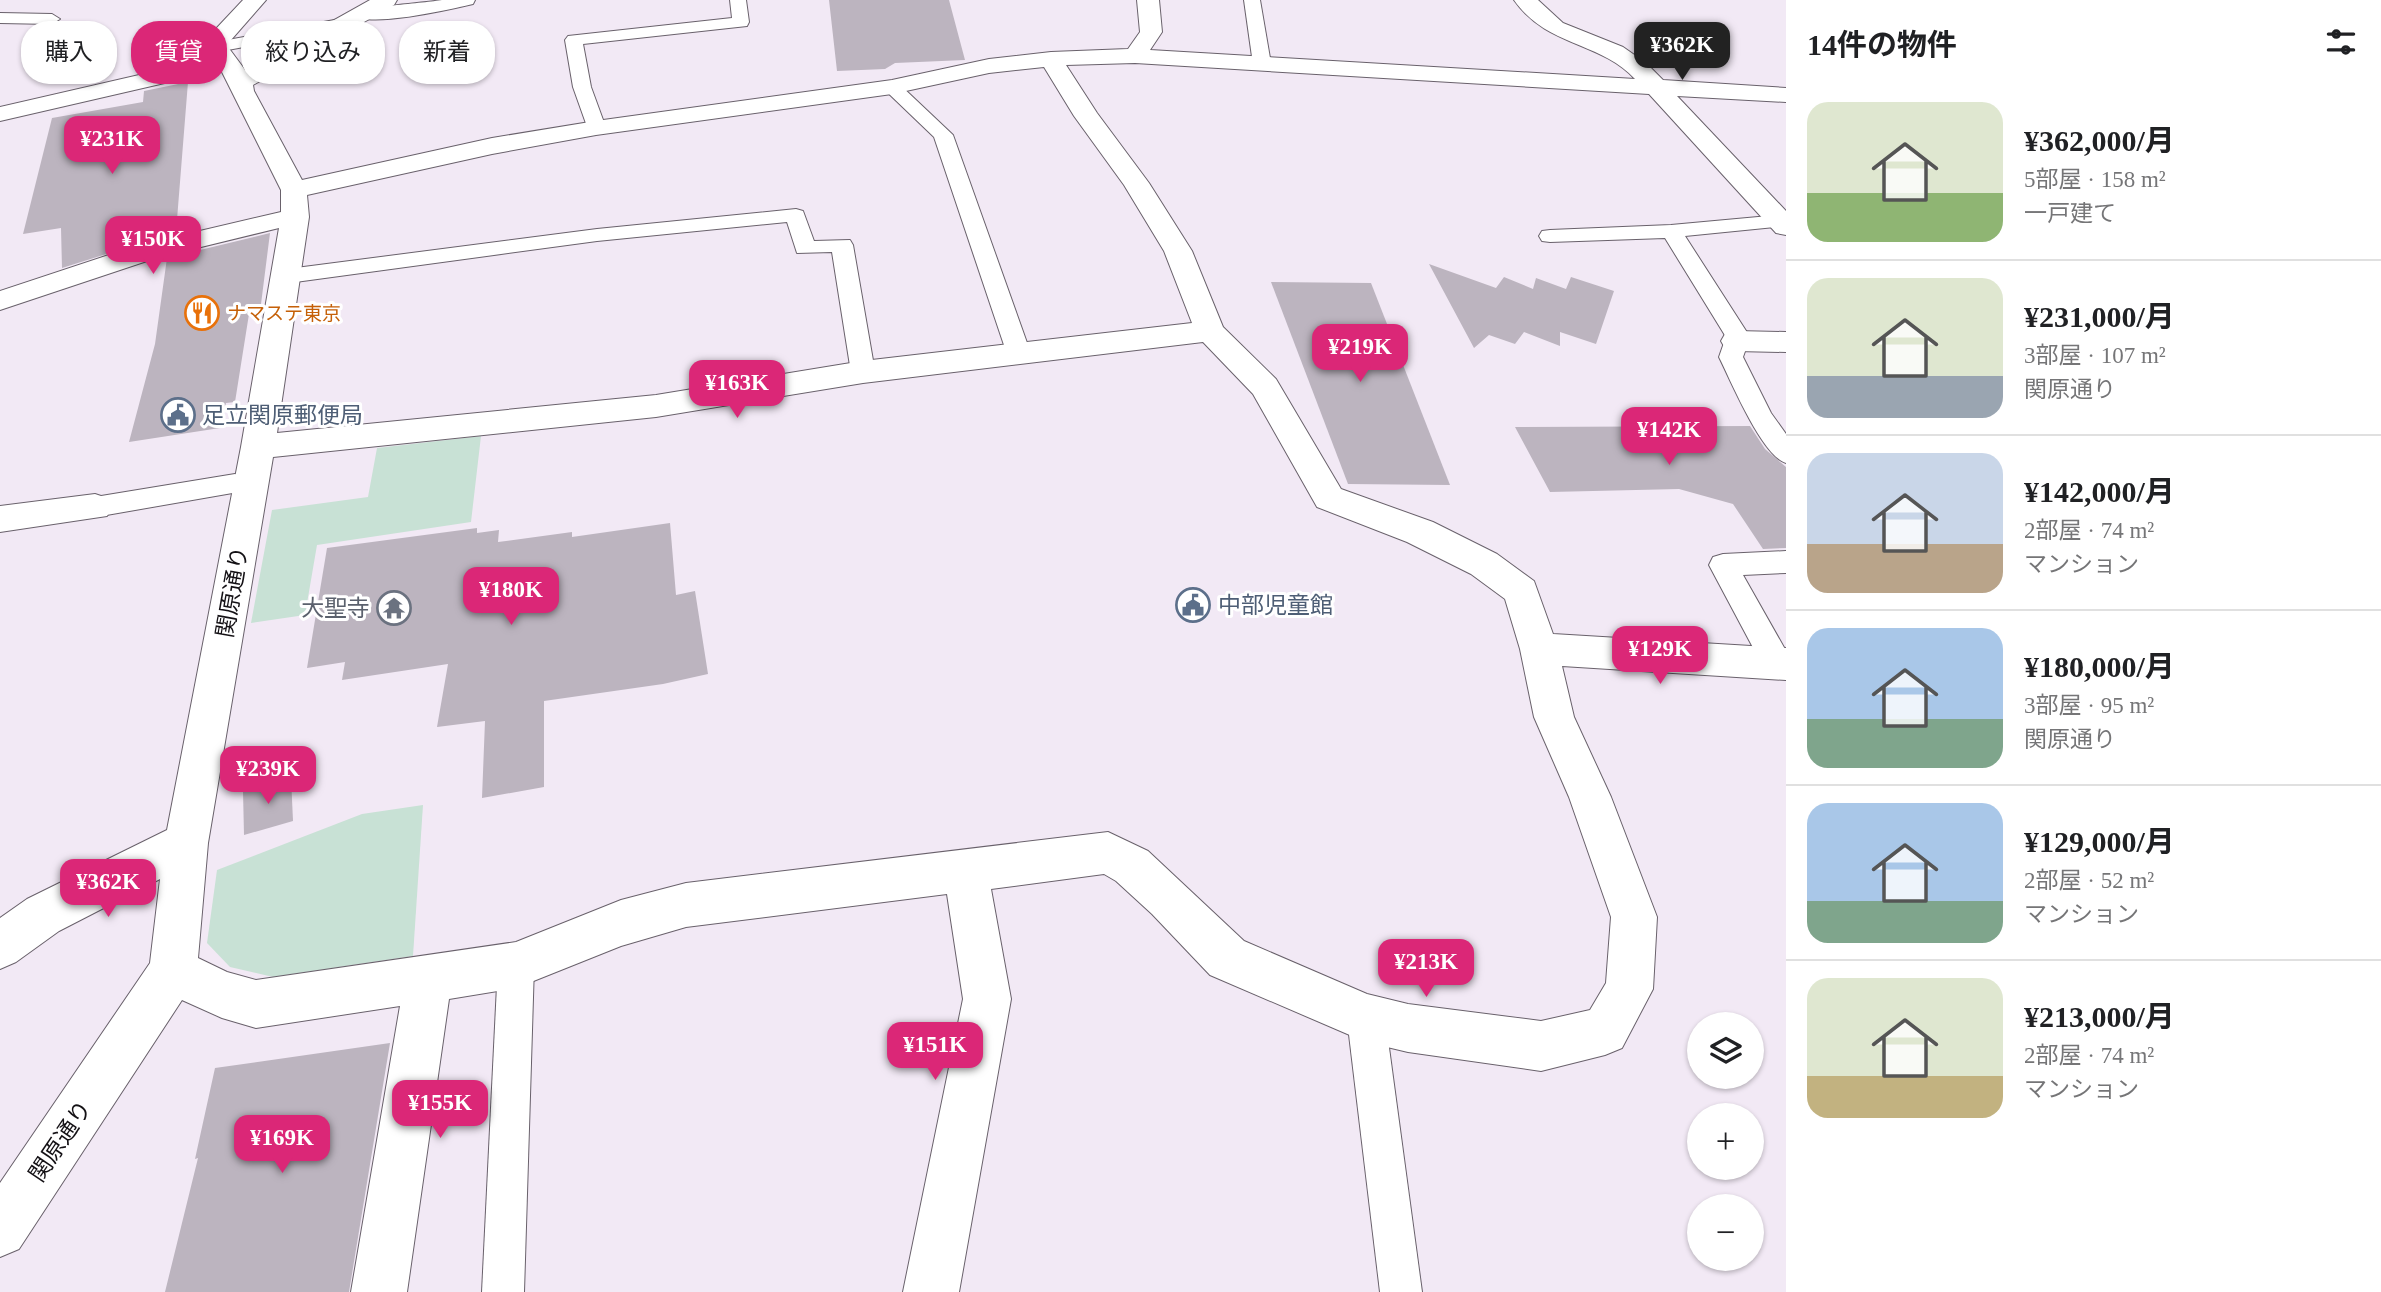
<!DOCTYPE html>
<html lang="ja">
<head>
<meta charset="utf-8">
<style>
  :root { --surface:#fff; --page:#f6f6f6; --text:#202124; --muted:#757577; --line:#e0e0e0; --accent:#db2777 }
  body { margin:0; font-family:"Times New Roman","Noto Sans JP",serif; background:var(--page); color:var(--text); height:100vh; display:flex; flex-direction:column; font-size:26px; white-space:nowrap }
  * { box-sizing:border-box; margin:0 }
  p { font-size:23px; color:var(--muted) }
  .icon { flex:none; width:38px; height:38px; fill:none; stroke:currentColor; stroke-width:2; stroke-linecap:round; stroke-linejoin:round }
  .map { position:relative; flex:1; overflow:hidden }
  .details { display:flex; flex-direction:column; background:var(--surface); width:595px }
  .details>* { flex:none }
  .banner { position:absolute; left:21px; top:21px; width:665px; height:63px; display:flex; gap:14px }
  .buttons { position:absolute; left:1687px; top:1012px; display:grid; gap:14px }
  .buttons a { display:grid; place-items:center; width:77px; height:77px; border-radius:50%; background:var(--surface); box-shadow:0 2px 5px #0004; font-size:35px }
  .price { position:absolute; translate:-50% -60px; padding:0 16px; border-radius:14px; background:var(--accent); color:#fff; font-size:23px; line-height:46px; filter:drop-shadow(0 2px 4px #0008) }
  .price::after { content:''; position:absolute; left:50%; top:42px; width:21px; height:16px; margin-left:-10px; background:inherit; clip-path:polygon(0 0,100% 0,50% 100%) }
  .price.selected { background:#222; color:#fff }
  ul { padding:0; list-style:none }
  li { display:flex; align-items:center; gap:21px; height:175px; padding:0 21px }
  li+li { border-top:2px solid var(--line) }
  li span { display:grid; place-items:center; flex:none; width:196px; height:140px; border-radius:21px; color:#555 }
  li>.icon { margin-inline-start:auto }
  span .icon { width:84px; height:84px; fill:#fffc; stroke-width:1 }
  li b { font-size:30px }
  h2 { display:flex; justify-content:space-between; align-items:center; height:84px; padding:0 21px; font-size:30px }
  .pill { padding:0 24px; border-radius:28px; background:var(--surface); box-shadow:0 2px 5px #0004; font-size:24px; line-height:63px }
  .pill.selected { background:var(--accent); color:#fff }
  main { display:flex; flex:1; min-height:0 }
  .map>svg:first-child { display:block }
  .green { fill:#c8e1d5 }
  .building { fill:#bcb4bf }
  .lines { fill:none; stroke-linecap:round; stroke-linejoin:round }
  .service-casing { stroke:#69616b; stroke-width:2 }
  .minor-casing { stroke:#69616b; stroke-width:2 }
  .service { fill:#fff; fill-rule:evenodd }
  .minor { fill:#fff; fill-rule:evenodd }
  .labels { text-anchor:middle; stroke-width:6; stroke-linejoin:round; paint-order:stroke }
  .far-food-label { font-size:19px; fill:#c56008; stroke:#fff; text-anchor:start }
  .service-label { font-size:23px; fill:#4e5e75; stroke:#fff; text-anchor:start }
  .street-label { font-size:23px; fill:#141115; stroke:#fff }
  .worship-label { font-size:23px; fill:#5b616d; stroke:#fff; text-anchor:end }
</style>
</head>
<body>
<main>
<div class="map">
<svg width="1786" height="1292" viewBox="0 0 1786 1292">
  <rect width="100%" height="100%" fill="#f2e9f5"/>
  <!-- green -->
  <g class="green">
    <polygon points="481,436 471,522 317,545 305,615 251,623 272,510 368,497 377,448"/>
    <polygon points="423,805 413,956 273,977 230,967 207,943 217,870 362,814"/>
  </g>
  <!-- building -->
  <g class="building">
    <polygon points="829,0 949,0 965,60 895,63 885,69 837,71"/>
    <polygon points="188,82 176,232 62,268 61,228 23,234 52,118 143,102 144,91"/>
    <polygon points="270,233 260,312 249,314 235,402 226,403 220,428 129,442 155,344 167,258"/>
    <polygon points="1429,264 1496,288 1504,277 1533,289 1536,278 1566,289 1571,277 1614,291 1596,344 1560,332 1560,346 1524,332 1515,344 1489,335 1474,348"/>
    <polygon points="1271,282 1371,283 1450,485 1348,484"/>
    <polygon points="1750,426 1765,449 1786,467 1786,548 1763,549 1733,504 1679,489 1550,492 1515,427"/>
    <polygon points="670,523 676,595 695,591 708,674 663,684 544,701 544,787 482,798 485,721 437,727 448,664 342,680 345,662 307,668 327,548 477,528 477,533 499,530 498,542 572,532 572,537"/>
    <polygon points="291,777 293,821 244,835 243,791"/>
    <polygon points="390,1043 349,1292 165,1292 198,1158 195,1159 215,1068"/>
  </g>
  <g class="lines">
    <!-- service casing -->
    <g class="service-casing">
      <g id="service">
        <path d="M442 0H475L473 4C452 9 366 29 352 14 358 7 426 3 442 0Z"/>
        <polygon points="730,0 746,0 749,22 747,26 583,44 591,87 606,128 596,134 589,132 573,87 565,40 568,36 732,18"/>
        <polygon points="1244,0 1260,0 1271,64 1268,68 1256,68 1253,64"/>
        <polygon points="0,13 52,14 60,19 52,24 0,23"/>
        <polygon points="345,18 354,23 351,27 217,52 208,47 217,42"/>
        <polygon points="892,82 898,83 953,135 1031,354 1027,360 1019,362 1011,360 1007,354 934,137 886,91 883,87"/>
        <polygon points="796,209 803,211 814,241 850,240 853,245 875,372 872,378 863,380 854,378 851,372 832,252 797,253 787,222 597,241 288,283 280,281 277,276 280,271 288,269 597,229"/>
        <path d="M1780 215 1786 216V226L1685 236 1750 337 1743 357 1771 413 1786 434V463C1762 456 1731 381 1719 357L1726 337 1665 238 1550 242 1542 241 1539 236 1542 231 1550 230 1671 225Z"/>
        <polygon points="235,474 244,477 248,484 244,491 95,517 85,514 82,507 85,500 95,497"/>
        <polygon points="1786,551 1786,573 1743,575 1786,651 1786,672 1777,676 1766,672 1709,565 1713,557 1723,554"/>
        <polygon points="516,947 529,952 534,965 524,1292 482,1292 498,965 503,952"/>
        <polygon points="1366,999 1379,1005 1385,1018 1422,1292 1380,1292 1347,1018 1353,1005"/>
      </g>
    </g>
    <!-- minor casing -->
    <g class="minor-casing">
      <g id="minor">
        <path d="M243 0H266L231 40 228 47 245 70 370 0H397L394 5 253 85 254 91 302 180 492 138 596 121 892 80 989 59 1051 52 1128 49 1140 32 1137 0H1159L1162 32 1150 50 1635 79C1600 41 1547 47 1514 0H1538L1563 23 1623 47 1646 63 1663 80 1786 88V102L1677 96 1786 211V235L1776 233 1649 94 1135 63 1066 65 1097 113 1149 183 1192 251 1223 327 1276 379 1341 489 1433 522 1497 554 1534 581 1553 634 1786 648V680L1562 666 1574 717 1611 797 1657 917 1653 989 1622 1048 1605 1055 1541 1071 1408 1052 1366 1042 1210 975 1152 914 1116 881 1104 874 991 889 1011 999 959 1292H903L963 999 947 894 686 927 621 946 516 988 449 999 407 1292H351L400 1006 256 1028 222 1018 182 1000 19 1249 0 1257V1183L150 963 160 879 59 931 16 962 0 969V918L27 899 167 830 241 447 279 228 156 258 0 310V291L136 246 281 212V190L221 70 0 121V107L213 58 206 47 212 33ZM1044 67 1074 116 1124 185 1164 251 1192 323 863 361 656 395 277 433 309 217 307 195 492 154 596 135 892 94 989 73ZM1203 342 1253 394 1317 507 1407 542 1471 574 1505 599 1520 649 1534 717 1569 797 1611 917 1606 983 1590 1010 1541 1021 1408 1004 1367 994 1244 941 1148 851 1108 832 686 883 621 900 516 942 256 980 227 972 198 958 208 843 273 457 656 417 863 383Z"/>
        <polygon points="1736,331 1786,332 1786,352 1736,351 1725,348 1721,341 1725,334"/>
        <polygon points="95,494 107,498 112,507 107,516 0,532 0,506"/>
      </g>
    </g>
    <!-- service -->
    <use href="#service" class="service"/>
    <!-- minor -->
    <use href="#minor" class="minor"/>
  </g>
  <!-- icons -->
  <defs>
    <g id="restaurant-ring" transform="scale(1.75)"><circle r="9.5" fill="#fff" stroke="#e8710a" stroke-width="1.5"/><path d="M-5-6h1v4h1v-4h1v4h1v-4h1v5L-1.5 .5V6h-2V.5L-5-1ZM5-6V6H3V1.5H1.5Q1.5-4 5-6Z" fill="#e8710a"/></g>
    <g id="civic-ring" transform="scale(1.75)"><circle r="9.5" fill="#fff" stroke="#5c6f8a" stroke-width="1.5"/><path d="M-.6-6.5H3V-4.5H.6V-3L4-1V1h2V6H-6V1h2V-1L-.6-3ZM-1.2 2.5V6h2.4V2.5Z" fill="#5c6f8a"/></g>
    <g id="temple-ring" transform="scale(1.75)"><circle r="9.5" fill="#fff" stroke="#6b7280" stroke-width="1.5"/><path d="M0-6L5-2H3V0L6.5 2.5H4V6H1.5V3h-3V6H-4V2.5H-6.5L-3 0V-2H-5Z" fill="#6b7280"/></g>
  </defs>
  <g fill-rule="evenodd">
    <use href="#restaurant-ring" x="202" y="313"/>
    <use href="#civic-ring" x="178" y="415"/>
    <use href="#civic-ring" x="1193" y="605"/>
    <use href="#temple-ring" x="394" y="608"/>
  </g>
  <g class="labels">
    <!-- far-food labels -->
    <g class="far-food-label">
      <text x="227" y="320">ナマステ東京</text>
    </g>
    <!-- service labels -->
    <g class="service-label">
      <text x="202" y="423">足立関原郵便局</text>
      <text x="1218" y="613">中部児童館</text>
    </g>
    <!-- street labels -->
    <g class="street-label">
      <text transform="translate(232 592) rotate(-80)" y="8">関原通り</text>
      <text transform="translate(60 1141) rotate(-56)" y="8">関原通り</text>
    </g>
    <!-- worship labels -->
    <g class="worship-label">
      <text x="370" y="616">大聖寺</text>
    </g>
  </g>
</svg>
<div class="buttons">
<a><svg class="icon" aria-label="layers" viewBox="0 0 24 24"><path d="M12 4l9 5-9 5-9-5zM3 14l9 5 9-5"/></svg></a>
<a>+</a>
<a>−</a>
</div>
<b class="price selected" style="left:1682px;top:82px">¥362K</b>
<b class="price" style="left:112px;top:176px">¥231K</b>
<b class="price" style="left:153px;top:276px">¥150K</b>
<b class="price" style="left:1360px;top:384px">¥219K</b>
<b class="price" style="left:737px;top:420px">¥163K</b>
<b class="price" style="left:1669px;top:467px">¥142K</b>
<b class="price" style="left:511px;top:627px">¥180K</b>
<b class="price" style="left:1660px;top:686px">¥129K</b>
<b class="price" style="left:268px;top:806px">¥239K</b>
<b class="price" style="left:108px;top:919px">¥362K</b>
<b class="price" style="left:1426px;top:999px">¥213K</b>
<b class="price" style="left:935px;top:1082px">¥151K</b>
<b class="price" style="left:440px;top:1140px">¥155K</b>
<b class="price" style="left:282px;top:1175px">¥169K</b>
<div class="banner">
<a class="pill">購入</a>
<a class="pill selected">賃貸</a>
<a class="pill">絞り込み</a>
<a class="pill">新着</a>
</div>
</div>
<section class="details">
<h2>14件の物件<svg class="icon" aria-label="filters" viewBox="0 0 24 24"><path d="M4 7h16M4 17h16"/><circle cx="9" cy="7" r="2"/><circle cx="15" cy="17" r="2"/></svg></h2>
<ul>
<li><span style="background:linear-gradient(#dfe7d0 65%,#8fb573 0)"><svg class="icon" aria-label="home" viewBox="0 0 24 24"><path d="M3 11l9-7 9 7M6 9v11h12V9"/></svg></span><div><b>¥362,000/月</b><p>5部屋 · 158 m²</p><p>一戸建て</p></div></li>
<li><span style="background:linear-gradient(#dfe7d0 70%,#9aa5b1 0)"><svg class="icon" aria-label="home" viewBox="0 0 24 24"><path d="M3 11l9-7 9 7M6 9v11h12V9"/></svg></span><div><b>¥231,000/月</b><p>3部屋 · 107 m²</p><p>関原通り</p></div></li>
<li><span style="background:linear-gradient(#c9d6e8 65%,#b9a48a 0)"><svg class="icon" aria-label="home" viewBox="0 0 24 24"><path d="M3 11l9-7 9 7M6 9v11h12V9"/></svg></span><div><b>¥142,000/月</b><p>2部屋 · 74 m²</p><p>マンション</p></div></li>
<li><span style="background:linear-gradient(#a9c7e8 65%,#7fa58c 0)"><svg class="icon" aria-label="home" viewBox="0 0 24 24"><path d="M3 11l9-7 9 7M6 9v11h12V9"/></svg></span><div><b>¥180,000/月</b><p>3部屋 · 95 m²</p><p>関原通り</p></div></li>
<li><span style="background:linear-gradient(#a9c7e8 70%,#7fa58c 0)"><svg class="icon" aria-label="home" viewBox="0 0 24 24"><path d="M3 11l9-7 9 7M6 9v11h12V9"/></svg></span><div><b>¥129,000/月</b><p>2部屋 · 52 m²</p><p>マンション</p></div></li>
<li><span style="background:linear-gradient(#dfe7d0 70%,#c2b280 0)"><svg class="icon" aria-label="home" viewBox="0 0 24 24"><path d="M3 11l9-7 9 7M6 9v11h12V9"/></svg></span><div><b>¥213,000/月</b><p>2部屋 · 74 m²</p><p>マンション</p></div></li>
</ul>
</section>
</main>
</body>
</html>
